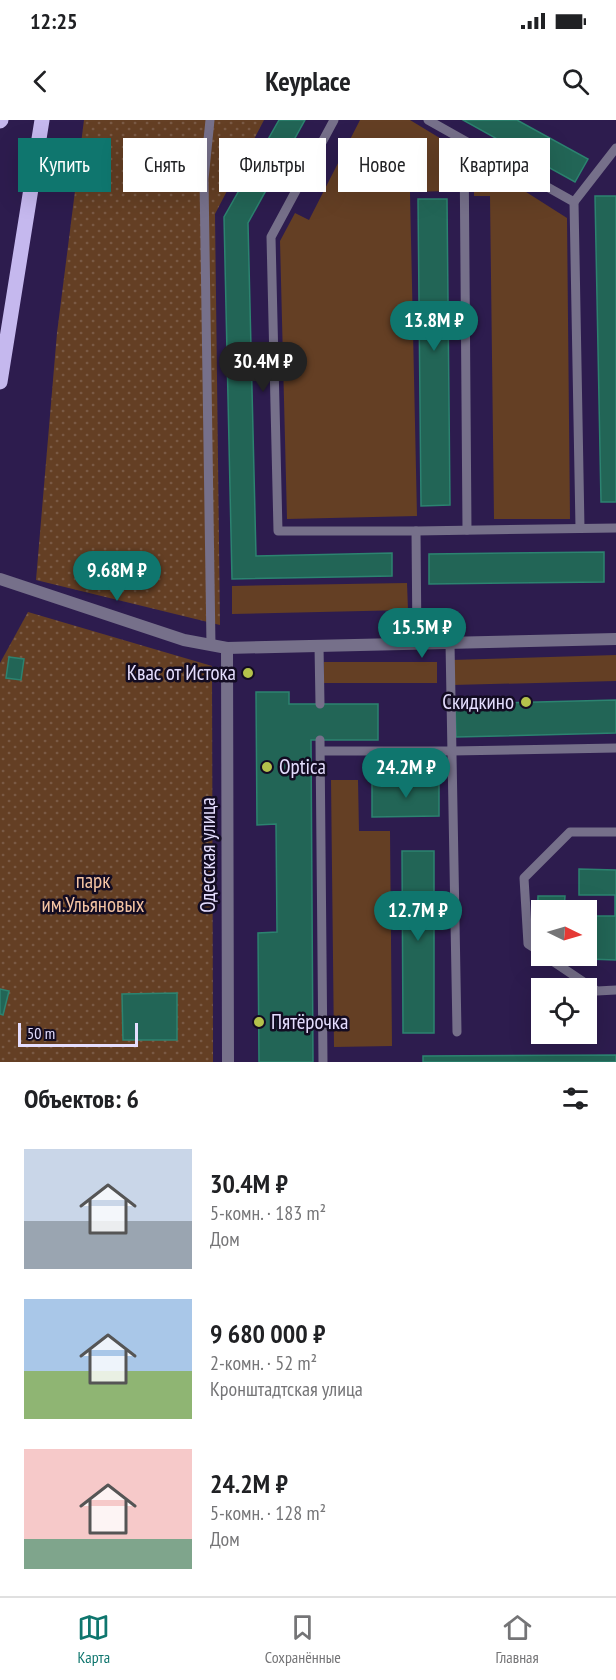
<!DOCTYPE html>
<html lang="ru">
<head>
<meta charset="utf-8">
<style>
  :root { --surface:#fff; --page:#f2f2f2; --text:#202124; --muted:#757577; --line:#e0e0e0; --accent:#0f766e }
  body { margin:0; font-family:"PT Sans Narrow",sans-serif; background:var(--page); color:var(--text); height:100vh; display:flex; flex-direction:column; font-size:22px; white-space:nowrap }
  * { box-sizing:border-box; margin:0 }
  p { font-size:20px; color:var(--muted) }
  .icon { flex:none; width:33px; height:33px; fill:none; stroke:currentColor; stroke-width:2; stroke-linecap:round; stroke-linejoin:round }
  .map { position:relative; height:942px; overflow:hidden }
  .panel { display:flex; flex-direction:column; background:var(--surface); flex:1 }
  .panel>* { flex:none }
  .banner { position:absolute; left:18px; top:18px; width:580px; height:54px; display:flex; gap:12px }
  .needle { width:39px; rotate:95deg }
  .buttons { position:absolute; left:531px; top:780px; display:grid; gap:12px }
  .buttons a { display:grid; place-items:center; width:66px; height:66px; border-radius:0px; background:var(--surface); box-shadow:0 6px 24px #0002; font-size:30px }
  .scale { position:absolute; left:18px; bottom:15px; width:120px; box-sizing:border-box; padding-left:6px; border:3px solid #e5defe; border-top:0; font-size:16px; line-height:21px; white-space:nowrap; color:#e5defe; -webkit-text-stroke:4px #130c22; paint-order:stroke }
  .price { position:absolute; translate:-50% -51px; padding:0 14px; border-radius:21px; background:var(--accent); color:#fff; font-size:20px; line-height:39px; filter:drop-shadow(0 2px 3px #0008) }
  .price::after { content:''; position:absolute; left:50%; top:36px; width:18px; height:14px; margin-left:-9px; background:inherit; clip-path:polygon(0 0,100% 0,50% 100%) }
  .price.active { background:#222; color:#fff }
  ul { padding:0; list-style:none }
  li { display:flex; align-items:center; gap:18px; height:150px; padding:0 24px }
  li span { display:grid; place-items:center; flex:none; width:168px; height:120px; border-radius:0px; color:#555 }
  li>.icon { margin-inline-start:auto }
  span .icon { width:72px; height:72px; fill:#fffc; stroke-width:1 }
  li b { font-size:26px }
  h2 { display:flex; justify-content:space-between; align-items:center; height:72px; padding:0 24px; font-size:26px }
  .pill { padding:0 21px; border-radius:0px; background:var(--surface); box-shadow:0 6px 24px #0002; font-size:21px; line-height:54px }
  .pill.active { background:var(--accent); color:#fff }
  .status { display:flex; justify-content:space-between; align-items:center; height:42px; padding:0 30px; background:var(--surface); direction:ltr }
  .status svg { height:16px; fill:currentColor }
  header { display:flex; justify-content:space-between; align-items:center; height:78px; padding:0 24px; background:var(--surface); font-size:27px; font-weight:700 }
  .dock { display:flex; justify-content:space-around; align-items:center; height:84px; border-top:2px solid var(--line); background:var(--surface); font-size:16px; color:var(--muted) }
  .dock a { display:grid; justify-items:center; gap:3px }
  .dock .active { color:var(--accent) }
  .map>svg:first-child { display:block }
  .grass { fill:#643f24 }
  .park { fill:url(#park-dots) }
  .building { fill:#226556; stroke:#2c8370; stroke-width:1.5 }
  .lines { fill:none; stroke-linecap:round; stroke-linejoin:round }
  .service { stroke:#76708a; stroke-width:9 }
  .minor { stroke:#76708a; stroke-width:12 }
  .primary { stroke:#c5b8ee; stroke-width:15 }
  .poi-dot { fill:#b4c24b; stroke:#130c22; stroke-width:2 }
  .labels { text-anchor:middle; stroke-width:5; stroke-linejoin:round; paint-order:stroke }
  .poi-label { font-size:21px; fill:#e5defe; stroke:#130c22; text-anchor:end }
  .street-label { font-size:21px; fill:#e5defe; stroke:#130c22 }
  .park-label { font-size:21px; fill:#f5c4a3; stroke:#130c22 }
</style>
</head>
<body>
<div class="status"><b>12:25</b><svg viewBox="0 0 49 12"><path d="M0 12V9h3v3zM5 12V6h3v6zM10 12V3h3v9zM15 12V0h3v12zM26 1h20v11H26zM47 4h2v5h-2z"/></svg></div>
<header><svg class="icon" aria-label="back" viewBox="0 0 24 24"><path d="M15 5l-7 7 7 7"/></svg>Keyplace<svg class="icon" aria-label="search" viewBox="0 0 24 24"><circle cx="10" cy="10" r="6"/><path d="M15 15l6 6"/></svg></header>
<div class="map">
<svg width="616" height="942" viewBox="0 0 616 942">
  <defs>
    <pattern id="park-dots" width="8" height="8" patternUnits="userSpaceOnUse" patternTransform="scale(1.5)"><rect width="8" height="8" fill="#643f24"/><path d="M2 2h.1M6 6h.1" fill="none" stroke="#7a5a45" stroke-width="1.8" stroke-linecap="round"/></pattern>
  </defs>
  <rect width="100%" height="100%" fill="#2d1c4e"/>
  <!-- grass -->
  <g class="grass">
    <polygon points="360,0 410,0 448,23 449,71 410,72 417,396 287,399 280,121 295,93 309,100"/>
    <polygon points="474,39 567,98 570,399 494,399 490,76 474,76"/>
    <polygon points="407,463 408,490 232,494 232,466"/>
    <polygon points="616,535 616,561 452,565 451,540"/>
    <rect x="324" y="542" width="113" height="21"/>
    <polygon points="331,660 358,660 359,711 390,711 392,926 334,927"/>
  </g>
  <!-- park -->
  <g class="park">
    <polygon points="84,0 264,0 215,94 220,505 36,460 57,213"/>
    <polygon points="28,492 212,546 213,942 0,942 0,543"/>
  </g>
  <!-- building -->
  <g class="building">
    <polygon points="279,0 305,0 248,103 256,436 392,433 392,456 232,459 224,97"/>
    <polygon points="463,0 517,0 588,39 575,62"/>
    <polygon points="595,76 616,76 616,382 601,382"/>
    <polygon points="418,79 447,79 450,385 421,386"/>
    <polygon points="604,432 604,462 429,464 429,434"/>
    <polygon points="9,537 24,539 21,560 6,558"/>
    <polygon points="256,572 289,572 289,584 378,584 378,620 311,620 313,942 259,942 258,813 277,812 276,704 257,705"/>
    <polygon points="616,580 616,613 456,617 455,584"/>
    <polygon points="439,661 439,696 372,697 372,662"/>
    <polygon points="402,731 434,731 434,913 403,913"/>
    <polygon points="579,749 616,750 616,840 589,839 589,811 586,811 586,796 615,796 615,775 579,775"/>
    <polygon points="538,776 565,776 564,790 542,790 542,810 537,810"/>
    <polygon points="0,869 9,871 3,895 0,894"/>
    <polygon points="177,873 177,920 123,920 122,874"/>
    <polygon points="616,935 616,942 423,942 423,936"/>
  </g>
  <g class="lines">
    <!-- service -->
    <g class="service">
      <polyline points="210,0 204,59 211,525"/>
      <polyline points="334,0 271,117 278,411 416,411 417,524"/>
      <polyline points="428,0 574,82 580,408"/>
      <polyline points="464,21 467,410"/>
      <polyline points="574,82 616,28"/>
      <polyline points="416,411 616,408"/>
      <polyline points="450,523 457,912"/>
      <polyline points="319,526 320,584"/>
      <polyline points="320,620 323,942"/>
      <polyline points="321,631 452,631 616,628"/>
      <polyline points="542,833 528,824 524,758 570,712 616,712"/>
      <polyline points="545,836 597,871 616,870"/>
    </g>
    <!-- minor -->
    <g class="minor">
      <polyline points="0,459 184,520 227,528 616,519"/>
      <polyline points="227,528 228,942"/>
    </g>
    <!-- primary -->
    <g class="primary">
      <polyline points="0,1 1,0"/>
      <polyline points="0,262 42,0"/>
    </g>
  </g>
  <!-- markers -->
  <g class="poi-dot">
    <circle cx="248" cy="553" r="6"/>
    <circle cx="526" cy="582" r="6"/>
    <circle cx="267" cy="647" r="6"/>
    <circle cx="259" cy="902" r="6"/>
  </g>
  <g class="labels">
    <!-- poi labels -->
    <g class="poi-label">
      <text x="236" y="560">Квас от Истока</text>
      <text x="514" y="589">Скидкино</text>
      <text x="279" y="654" text-anchor="start">Optica</text>
      <text x="271" y="909" text-anchor="start">Пятёрочка</text>
    </g>
    <!-- street labels -->
    <g class="street-label">
      <text transform="translate(208 735) rotate(-90)" y="7">Одесская улица</text>
    </g>
    <!-- park labels -->
    <g class="park-label">
      <text x="93" y="768">парк<tspan x="93" dy="24">им.Ульяновых</tspan></text>
    </g>
  </g>
</svg>
<div class="buttons">
<a><svg class="needle" viewBox="-14 -14 28 28"><path d="M0-13l5 13h-10z" fill="#e53935"/><path d="M0 13l5-13h-10z" fill="#757577"/></svg></a>
<a><svg class="icon" aria-label="locate" viewBox="0 0 24 24"><circle cx="12" cy="12" r="6"/><path d="M12 2v4M12 18v4M2 12h4M18 12h4"/></svg></a>
</div>
<div class="scale">50 m</div>
<b class="price" style="left:434px;top:232px">13.8M ₽</b>
<b class="price active" style="left:263px;top:273px">30.4M ₽</b>
<b class="price" style="left:117px;top:482px">9.68M ₽</b>
<b class="price" style="left:422px;top:539px">15.5M ₽</b>
<b class="price" style="left:406px;top:679px">24.2M ₽</b>
<b class="price" style="left:418px;top:822px">12.7M ₽</b>
<div class="banner">
<a class="pill active">Купить</a>
<a class="pill">Снять</a>
<a class="pill">Фильтры</a>
<a class="pill">Новое</a>
<a class="pill">Квартира</a>
</div>
</div>
<section class="panel">
<h2>Объектов: 6<svg class="icon" aria-label="filters" viewBox="0 0 24 24"><path d="M4 7h16M4 17h16"/><circle cx="9" cy="7" r="2"/><circle cx="15" cy="17" r="2"/></svg></h2>
<ul>
<li><span style="background:linear-gradient(#c9d6e8 60%,#9aa5b1 0)"><svg class="icon" aria-label="home" viewBox="0 0 24 24"><path d="M3 11l9-7 9 7M6 9v11h12V9"/></svg></span><div><b>30.4M ₽</b><p>5-комн. · 183 m²</p><p>Дом</p></div></li>
<li><span style="background:linear-gradient(#a9c7e8 60%,#8fb573 0)"><svg class="icon" aria-label="home" viewBox="0 0 24 24"><path d="M3 11l9-7 9 7M6 9v11h12V9"/></svg></span><div><b>9 680 000 ₽</b><p>2-комн. · 52 m²</p><p>Кронштадтская улица</p></div></li>
<li><span style="background:linear-gradient(#f6c9c9 75%,#7fa58c 0)"><svg class="icon" aria-label="home" viewBox="0 0 24 24"><path d="M3 11l9-7 9 7M6 9v11h12V9"/></svg></span><div><b>24.2M ₽</b><p>5-комн. · 128 m²</p><p>Дом</p></div></li>
</ul>
</section>
<nav class="dock">
<a class="active"><svg class="icon" aria-label="map" viewBox="0 0 24 24"><path d="M3 6l6-2 6 2 6-2v14l-6 2-6-2-6 2zM9 4v14M15 6v14"/></svg>Карта</a>
<a><svg class="icon" aria-label="saved" viewBox="0 0 24 24"><path d="M7 4h10v16l-5-4-5 4z"/></svg>Сохранённые</a>
<a><svg class="icon" aria-label="home" viewBox="0 0 24 24"><path d="M3 11l9-7 9 7M6 9v11h12V9"/></svg>Главная</a>
</nav>
</body>
</html>
